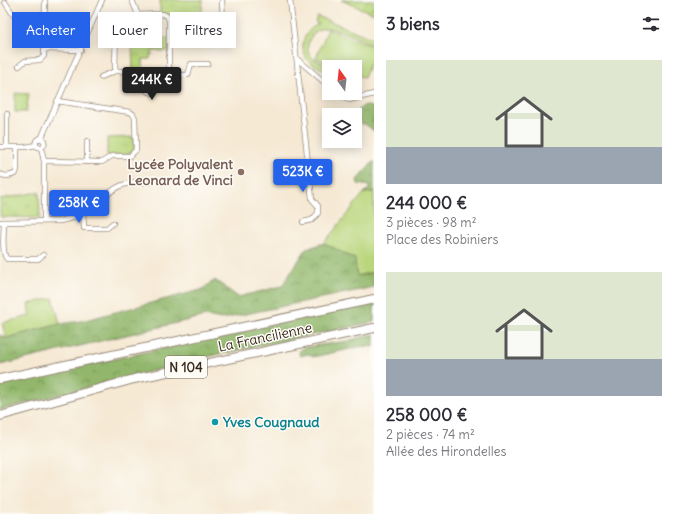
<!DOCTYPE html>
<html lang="fr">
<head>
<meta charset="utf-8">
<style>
  :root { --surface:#fff; --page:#f7f7f7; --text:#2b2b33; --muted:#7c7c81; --accent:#2563eb }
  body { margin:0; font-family:Delius,sans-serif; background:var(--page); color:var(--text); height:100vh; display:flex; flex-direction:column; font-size:15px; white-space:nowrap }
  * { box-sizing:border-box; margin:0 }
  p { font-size:13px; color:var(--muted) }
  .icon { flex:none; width:22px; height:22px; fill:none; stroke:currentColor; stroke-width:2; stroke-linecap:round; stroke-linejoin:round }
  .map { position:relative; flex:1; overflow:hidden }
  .sheet { display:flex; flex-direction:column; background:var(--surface); width:300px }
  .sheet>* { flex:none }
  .guide { position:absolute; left:12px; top:12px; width:302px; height:36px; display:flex; gap:8px }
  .needle { width:26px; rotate:345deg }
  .tools { position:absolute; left:322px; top:60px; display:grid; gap:8px }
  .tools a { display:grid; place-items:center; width:40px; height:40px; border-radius:0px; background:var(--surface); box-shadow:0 2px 10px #0003; font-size:20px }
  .price { position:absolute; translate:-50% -34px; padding:0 9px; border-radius:4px; background:var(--accent); color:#fff; font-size:13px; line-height:26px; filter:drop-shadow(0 1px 2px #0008) }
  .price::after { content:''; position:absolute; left:50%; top:24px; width:12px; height:9px; margin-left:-6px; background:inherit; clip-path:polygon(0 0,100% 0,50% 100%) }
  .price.active { background:#222; color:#fff }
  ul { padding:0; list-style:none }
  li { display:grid; align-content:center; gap:8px; height:212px; padding:0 12px }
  li span { display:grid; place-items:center; height:124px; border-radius:0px; color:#555 }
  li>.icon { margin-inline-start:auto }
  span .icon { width:72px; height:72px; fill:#fffc; stroke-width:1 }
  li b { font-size:17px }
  h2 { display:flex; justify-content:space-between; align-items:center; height:48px; padding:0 12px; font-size:17px }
  .tag { padding:0 14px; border-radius:0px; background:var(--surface); box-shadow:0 2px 10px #0003; font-size:14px; line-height:36px }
  .tag.active { background:var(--accent); color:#fff }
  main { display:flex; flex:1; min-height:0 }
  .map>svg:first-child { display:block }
  .grass { fill:#b9d67c; stroke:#7a804d }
  .forest { fill:url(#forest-crowns); stroke:#667045 }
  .park { fill:url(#park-tufts); stroke:#7a804d }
  .garden { fill:url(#garden-furrows); stroke:#7a804d }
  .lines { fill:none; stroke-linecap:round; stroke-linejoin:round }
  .minor-casing { stroke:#988a79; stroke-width:6 }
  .trunk-casing { stroke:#988a79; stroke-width:10 }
  .minor { stroke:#fff; stroke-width:4.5 }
  .trunk { stroke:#fff; stroke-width:8 }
  .education-dot { fill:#8d6e63; stroke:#fdfcf7; stroke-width:1.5 }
  .culture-dot { fill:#0f9aa8; stroke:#fdfcf7; stroke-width:1.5 }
  .labels { text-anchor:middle; stroke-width:3; stroke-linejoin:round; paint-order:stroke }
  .shield { fill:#fdfcf7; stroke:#75695f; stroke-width:1 }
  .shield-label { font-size:13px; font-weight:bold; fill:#3b2a1e }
  .education-label { font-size:14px; font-weight:bold; fill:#785e54; stroke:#fdfcf7; text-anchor:end }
  .street-label { font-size:14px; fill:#3b2a1e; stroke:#fdfcf7 }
  .culture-label { font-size:14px; font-weight:bold; fill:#0d838f; stroke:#fdfcf7; text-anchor:start }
</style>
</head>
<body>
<main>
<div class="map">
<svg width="374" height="514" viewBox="0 0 374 514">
  <defs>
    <pattern id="forest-crowns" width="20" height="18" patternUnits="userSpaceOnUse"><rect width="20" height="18" fill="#92b76c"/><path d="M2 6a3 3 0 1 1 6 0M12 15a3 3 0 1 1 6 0" fill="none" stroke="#789558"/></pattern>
    <pattern id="park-tufts" width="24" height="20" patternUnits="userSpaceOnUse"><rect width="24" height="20" fill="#b9d67c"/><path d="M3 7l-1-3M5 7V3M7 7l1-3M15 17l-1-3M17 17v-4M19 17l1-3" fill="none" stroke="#a0b86b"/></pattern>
    <pattern id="garden-furrows" width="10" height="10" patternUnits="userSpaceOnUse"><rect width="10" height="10" fill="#b9d67c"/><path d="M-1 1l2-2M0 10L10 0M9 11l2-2" fill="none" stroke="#a0b86b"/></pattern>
  </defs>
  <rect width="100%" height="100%" fill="#fdfcf7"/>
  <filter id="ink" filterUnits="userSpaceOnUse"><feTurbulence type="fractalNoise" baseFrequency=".025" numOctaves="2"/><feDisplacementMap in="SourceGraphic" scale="8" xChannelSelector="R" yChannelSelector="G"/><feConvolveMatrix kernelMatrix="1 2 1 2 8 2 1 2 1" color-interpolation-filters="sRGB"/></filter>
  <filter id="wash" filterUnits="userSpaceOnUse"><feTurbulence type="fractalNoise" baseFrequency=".012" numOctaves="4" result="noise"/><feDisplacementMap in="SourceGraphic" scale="16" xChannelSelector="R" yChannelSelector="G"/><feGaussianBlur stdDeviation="0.9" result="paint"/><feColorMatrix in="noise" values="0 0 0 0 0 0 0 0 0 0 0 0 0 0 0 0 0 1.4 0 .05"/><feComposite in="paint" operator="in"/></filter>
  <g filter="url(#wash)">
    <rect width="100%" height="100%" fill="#f6e9d4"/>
    <!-- grass -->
    <g class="grass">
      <path d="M317 16 374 39V46C364 41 337 28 327 28 312 27 300 49 314 59 320 63 328 64 335 67H329V71C323 69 316 67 311 63 296 51 303 30 319 24L315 22Z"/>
      <polygon points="328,29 374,47 374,53 364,78 355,74 355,67 338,67 316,58"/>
      <polygon points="374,192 374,272 356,276 355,259 324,243 364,193"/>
      <polygon points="53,298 60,324 6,338 2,323 30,316 28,304"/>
    </g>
    <!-- forest -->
    <g class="forest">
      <polygon points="365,105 374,108 374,131 365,124 361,124 356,115 359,109"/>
      <polygon points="374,161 374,192 364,193 369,189 369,186 358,184 357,180"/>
      <polygon points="324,243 355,259 357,276 374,272 374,287 222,319 206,316 0,365 0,335 6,338 60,324 81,321 201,290 215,280 238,297 282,286 306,249"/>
      <polygon points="374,302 374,322 215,355 0,410 0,385 87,365"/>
      <polygon points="374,334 374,347 364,346 313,357 308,354 300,356 299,353 300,350 306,347 347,341"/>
    </g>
    <!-- park -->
    <g class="park">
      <polygon points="160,0 203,0 201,20 203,42 202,45 192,44 192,20 190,17 168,17 160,14"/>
      <polygon points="142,15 141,33 144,39 169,38 169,51 152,51 152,55 150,55 150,59 143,59 143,71 133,71 132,43 129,39 129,23"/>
      <polygon points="15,93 29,94 26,112 15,112"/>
      <polygon points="134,137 134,149 129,154 107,156 107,138"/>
      <polygon points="39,192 40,218 0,217 0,199"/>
    </g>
    <!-- garden -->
    <polygon class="garden" points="341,0 374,0 374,14"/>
  </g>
  <g filter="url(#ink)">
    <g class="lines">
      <!-- minor casing -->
      <g class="minor-casing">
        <g id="minor">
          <polyline points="132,0 138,15"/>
          <polyline points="222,0 223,22 228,30"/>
          <polyline points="290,0 312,199 318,206 318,213 312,220 303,222"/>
          <polyline points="5,2 14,16 45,16"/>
          <polygon points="163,14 167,16 169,20 169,71 115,71 116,26 118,24 132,23 138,15"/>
          <polyline points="45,49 81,50"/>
          <polyline points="297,59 329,86"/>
          <polyline points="19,66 25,61 40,60 44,56 45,0"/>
          <polyline points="147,71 147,91 154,93 156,90 156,71"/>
          <polyline points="169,71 173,75 188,75 191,64 208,64"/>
          <polyline points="101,77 115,71"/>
          <polyline points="338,93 349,100 374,94"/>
          <polyline points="7,114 7,147"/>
          <circle cx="40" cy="143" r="4.5"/>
          <polyline points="41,139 102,0"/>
          <polyline points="0,147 26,147 36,145"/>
          <polyline points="41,147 44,161 44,221"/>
          <polyline points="44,161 102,162 112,156 130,156 136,150 135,118 133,114 130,112 57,101"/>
          <polyline points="87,162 87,141"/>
          <path d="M0 174C4 177 12 176 16 173L17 169V147"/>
          <polyline points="83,214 84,228 107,228 113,223"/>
          <path d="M0 222 60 221C68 219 77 218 84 213 110 195 113 180 150 182"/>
          <path d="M4 222C4 231 1 253 7 259H38L43 255"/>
        </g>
      </g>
      <!-- trunk casing -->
      <g class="trunk-casing">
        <g id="trunk">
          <polyline points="0,379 374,299"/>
          <polyline points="0,416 134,379 374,328"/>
        </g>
      </g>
      <!-- minor -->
      <use href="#minor" class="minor"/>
      <!-- trunk -->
      <use href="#trunk" class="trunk"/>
    </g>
  </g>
  <!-- markers -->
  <circle class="education-dot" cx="241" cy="172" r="4"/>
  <circle class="culture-dot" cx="215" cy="422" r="4"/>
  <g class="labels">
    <!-- shield labels -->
    <rect class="shield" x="165" y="356" width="42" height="22" rx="3"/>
    <g class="shield-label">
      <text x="186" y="372">N 104</text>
    </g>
    <!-- education labels -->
    <g class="education-label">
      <text x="233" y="169">Lycée Polyvalent<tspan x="233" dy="16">Leonard de Vinci</tspan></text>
    </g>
    <!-- street labels -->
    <g class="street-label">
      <text transform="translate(265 337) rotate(-12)" y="5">La Francilienne</text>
    </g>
    <!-- culture labels -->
    <g class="culture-label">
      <text x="223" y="427">Yves Cougnaud</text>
    </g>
  </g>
</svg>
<div class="tools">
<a><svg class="needle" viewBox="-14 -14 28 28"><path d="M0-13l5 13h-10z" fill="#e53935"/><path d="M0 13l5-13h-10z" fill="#7c7c81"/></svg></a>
<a><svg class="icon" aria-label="layers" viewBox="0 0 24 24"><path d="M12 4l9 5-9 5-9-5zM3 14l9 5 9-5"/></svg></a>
</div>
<b class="price active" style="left:152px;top:101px">244K €</b>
<b class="price" style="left:303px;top:193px">523K €</b>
<b class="price" style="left:79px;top:224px">258K €</b>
<div class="guide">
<a class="tag active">Acheter</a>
<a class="tag">Louer</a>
<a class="tag">Filtres</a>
</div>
</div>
<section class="sheet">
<h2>3 biens<svg class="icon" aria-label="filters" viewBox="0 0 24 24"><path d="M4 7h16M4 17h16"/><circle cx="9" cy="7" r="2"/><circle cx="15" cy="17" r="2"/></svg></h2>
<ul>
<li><span style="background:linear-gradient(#dfe7d0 70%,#9aa5b1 0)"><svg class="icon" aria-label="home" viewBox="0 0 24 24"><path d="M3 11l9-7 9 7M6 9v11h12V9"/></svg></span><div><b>244 000 €</b><p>3 pièces · 98 m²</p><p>Place des Robiniers</p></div></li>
<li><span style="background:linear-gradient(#dfe7d0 70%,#9aa5b1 0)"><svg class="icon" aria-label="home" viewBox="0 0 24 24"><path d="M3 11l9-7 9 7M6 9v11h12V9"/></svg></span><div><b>258 000 €</b><p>2 pièces · 74 m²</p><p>Allée des Hirondelles</p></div></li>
</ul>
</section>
</main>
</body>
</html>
